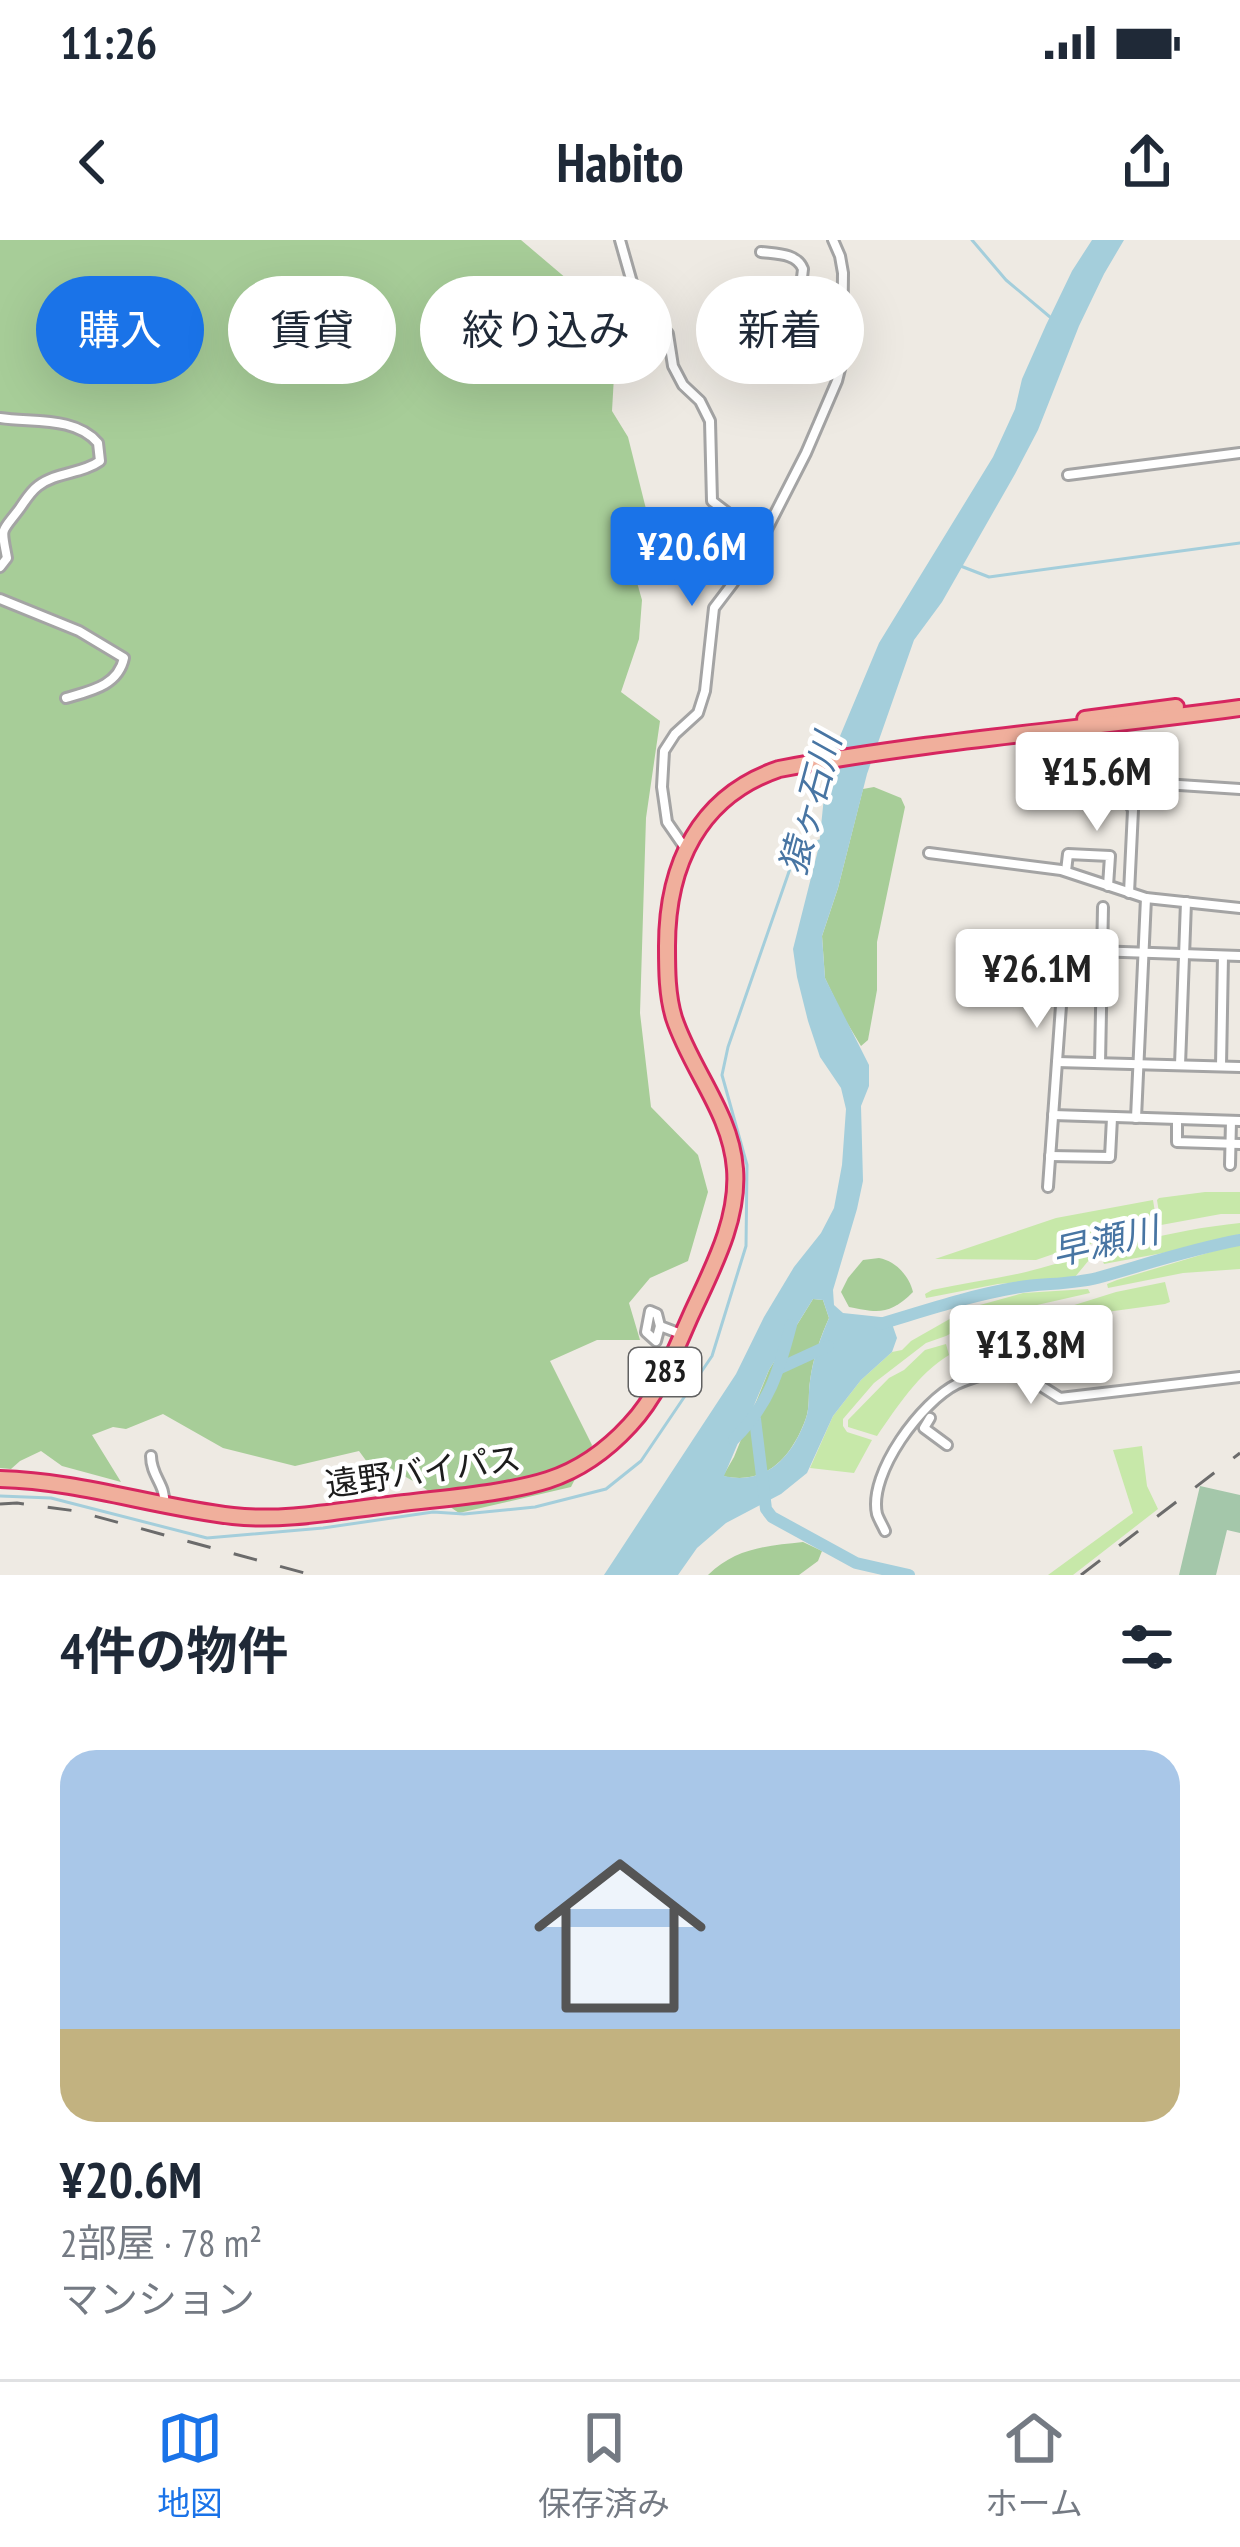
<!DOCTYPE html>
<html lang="ja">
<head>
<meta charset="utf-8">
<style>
  :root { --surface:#fff; --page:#f6f6f7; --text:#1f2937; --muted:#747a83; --line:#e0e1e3; --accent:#1a73e8 }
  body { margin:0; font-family:"PT Sans Narrow","Noto Sans JP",sans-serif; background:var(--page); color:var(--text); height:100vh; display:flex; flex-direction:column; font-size:45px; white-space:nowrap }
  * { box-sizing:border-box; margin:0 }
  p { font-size:39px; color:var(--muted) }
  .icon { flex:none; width:66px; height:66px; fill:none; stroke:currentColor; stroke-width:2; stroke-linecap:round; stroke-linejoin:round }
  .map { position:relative; height:1335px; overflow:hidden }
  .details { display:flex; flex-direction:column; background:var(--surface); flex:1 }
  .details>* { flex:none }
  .hud { position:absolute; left:36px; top:36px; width:1170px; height:108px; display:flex; gap:24px }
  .price { position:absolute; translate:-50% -102px; padding:0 27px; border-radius:12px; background:#fff; color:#222; font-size:39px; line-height:78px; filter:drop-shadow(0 3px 6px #0008) }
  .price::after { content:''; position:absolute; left:50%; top:72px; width:36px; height:27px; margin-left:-18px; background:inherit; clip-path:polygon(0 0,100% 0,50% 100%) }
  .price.current { background:var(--accent); color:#fff }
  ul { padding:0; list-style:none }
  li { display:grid; align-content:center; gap:24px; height:636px; padding:0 60px }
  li+li { border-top:3px solid var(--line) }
  li span { display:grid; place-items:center; height:372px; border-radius:36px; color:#555 }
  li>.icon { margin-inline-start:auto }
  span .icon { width:216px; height:216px; fill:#fffc; stroke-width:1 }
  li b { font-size:51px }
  h2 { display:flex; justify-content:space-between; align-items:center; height:144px; padding:0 60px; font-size:51px }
  .chip { padding:0 42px; border-radius:54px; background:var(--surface); box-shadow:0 12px 48px #0002; font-size:42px; line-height:108px }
  .chip.current { background:var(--accent); color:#fff }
  .status { display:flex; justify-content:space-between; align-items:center; height:84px; padding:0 60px; background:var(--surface); direction:ltr }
  .status svg { height:33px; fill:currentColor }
  header { display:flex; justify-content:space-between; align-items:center; height:156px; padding:0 60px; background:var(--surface); font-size:54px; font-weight:700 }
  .dock { display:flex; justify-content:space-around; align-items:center; height:168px; border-top:3px solid var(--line); background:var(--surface); font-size:33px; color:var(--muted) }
  .dock a { display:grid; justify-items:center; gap:6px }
  .dock .current { color:var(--accent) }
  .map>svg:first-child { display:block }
  .grass { fill:#c7e8a9 }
  .forest { fill:#a7cd98 }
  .cemetery { fill:#a4c7aa }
  .water { fill:#a4cedb; fill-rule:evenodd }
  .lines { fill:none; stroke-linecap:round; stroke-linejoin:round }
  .stream { stroke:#a4cedb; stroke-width:3 }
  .river { stroke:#a4cedb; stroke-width:12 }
  .minor-casing { stroke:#a4a4a4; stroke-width:14 }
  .trunk-casing { stroke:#d62660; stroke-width:20 }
  .minor { stroke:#fff; stroke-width:8 }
  .trunk { stroke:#f0af9c; stroke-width:14 }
  .rail { stroke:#6b6b6b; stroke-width:3; stroke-dasharray:24 24; stroke-linecap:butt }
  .labels { text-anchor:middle; stroke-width:9; stroke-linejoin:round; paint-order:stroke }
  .shield { fill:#fff; stroke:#616161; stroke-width:3 }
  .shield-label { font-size:30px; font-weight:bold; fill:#1d1d1d }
  .street-label { font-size:33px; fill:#1d1d1d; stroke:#fff }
  .water-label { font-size:36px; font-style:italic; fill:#4875a3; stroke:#fff }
</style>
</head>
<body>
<div class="status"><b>11:26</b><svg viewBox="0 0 49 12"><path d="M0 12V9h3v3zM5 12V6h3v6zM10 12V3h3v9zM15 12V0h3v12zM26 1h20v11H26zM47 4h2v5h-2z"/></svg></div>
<header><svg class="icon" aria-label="back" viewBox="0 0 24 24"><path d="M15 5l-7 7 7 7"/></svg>Habito<svg class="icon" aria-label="share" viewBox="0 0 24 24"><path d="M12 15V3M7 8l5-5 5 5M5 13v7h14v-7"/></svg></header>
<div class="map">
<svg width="1240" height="1335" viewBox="0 0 1240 1335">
  <rect width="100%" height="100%" fill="#eeeae3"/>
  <!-- grass -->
  <g class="grass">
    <polygon points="1205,952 1240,952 1240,974 1221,974 1161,985 1157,960 1159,958"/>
    <polygon points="1153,960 1157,985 1141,993 1071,1008 1036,1020 935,1019 1056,978"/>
    <path d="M1240 983V994L1195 1007 1104 1024 1101 1017 1089 1020 1075 1037 998 1044 926 1058 925 1054 932 1050C968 1042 1006 1038 1041 1028 1107 1009 1171 990 1240 983Z"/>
    <polygon points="1240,1005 1240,1029 1183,1033 1108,1048 1107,1044 1117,1040 1224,1008"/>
    <polygon points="1165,1042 1170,1062 1165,1064 1092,1074 1057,1084 1052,1072 1116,1052"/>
    <polygon points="1088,1049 1090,1053 980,1078 946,1096 926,1103 874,1143 843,1179 843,1186 847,1192 872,1200 854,1233 810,1228 833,1176 861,1140 892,1112 902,1110 911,1101 969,1068 1023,1053"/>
    <polygon points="1045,1071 1050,1072 1053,1083 1046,1089 989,1107 966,1118 957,1116 952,1110 954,1100 980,1086"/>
    <path d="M946 1104 949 1115C918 1134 897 1167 877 1196L848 1187V1180L889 1138 904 1130 925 1110Z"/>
    <polygon points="1142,1206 1147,1246 1158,1269 1073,1335 1048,1335 1133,1273 1113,1210"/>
  </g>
  <!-- forest -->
  <g class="forest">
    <path d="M0 0H521L587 56 574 99 614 136 612 171 628 197 647 273 634 332 642 360 639 399 621 452 660 481 646 578 640 773 651 867 698 915 708 952 688 1021 650 1038 629 1063 640 1100H597L550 1121 592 1205 571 1247 459 1273C430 1253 405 1229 370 1226L359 1211 295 1226 223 1208 163 1174 126 1189 113 1187 92 1195 121 1242 62 1226 41 1211 20 1221 11 1229 0 1228Z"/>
    <polygon points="874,547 901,558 905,567 877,702 877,750 868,800 861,806 843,776 825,738 822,696 838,648 863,549"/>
    <path d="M879 1018C896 1021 909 1036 913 1052 890 1075 878 1073 849 1067L841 1052 848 1038 863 1020Z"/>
    <path d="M813 1059 823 1060 829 1078C820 1098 813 1118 810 1141 808 1153 810 1167 806 1178 792 1217 766 1246 723 1236L734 1217 769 1130Z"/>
    <path d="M803 1302 822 1311 818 1321 799 1335H708C736 1308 766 1306 803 1302Z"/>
  </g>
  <!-- cemetery -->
  <polygon class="cemetery" points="1200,1246 1240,1255 1240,1293 1227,1290 1216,1335 1179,1335"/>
  <!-- water -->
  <path class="water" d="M1092 0H1124L1104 34 1079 86 1038 190 1015 234 942 362 914 400 867 534 838 648 822 696 825 738 869 825V846L861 866 863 941 857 969 833 1050 834 1065 843 1073 890 1078 897 1098 892 1112 861 1140 833 1176 807 1233 781 1254 726 1283 697 1308 678 1335H604L736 1134 764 1077 794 1027 821 993 834 968 842 925 846 869 841 848 820 817 808 781 797 737 793 709 819 606 825 547 835 508 879 403 993 217 1015 169 1022 139 1046 85 1072 31ZM813 1059 823 1060 829 1078C820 1099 813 1118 810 1141 808 1153 810 1167 806 1178 793 1216 766 1246 724 1236L769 1130Z"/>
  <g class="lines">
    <!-- stream -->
    <g class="stream">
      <polyline points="972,0 1006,40 1050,77"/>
      <polyline points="958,325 989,337 1240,303"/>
      <polyline points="0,1256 51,1258 207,1298 323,1288 433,1272 464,1274 535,1267 606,1249 641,1221 712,1116 746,1006 747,925 722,835 728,807 792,623 819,601"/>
    </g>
    <!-- river -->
    <g class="river">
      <path d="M880 1084C924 1071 968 1056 1014 1048 1041 1043 1069 1045 1097 1038 1144 1025 1191 1009 1240 1000"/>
      <polyline points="780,1128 828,1106"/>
      <polyline points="755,1179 766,1269 772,1277 856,1323 909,1335"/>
      <path d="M734 1199C769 1165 779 1131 791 1085"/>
    </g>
    <!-- minor casing -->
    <g class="minor-casing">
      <g id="minor">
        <polyline points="620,0 635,53 668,94 673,126 683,145 700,161 710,181 712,261 762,299"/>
        <path d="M761 12C776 14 797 13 803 29L795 99"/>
        <polyline points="725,125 781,127 795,99 831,103 835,71 843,70"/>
        <path d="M0 178C32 183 75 176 98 203L100 221C82 234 56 232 38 246 30 252 25 261 20 268 0 295 1 285 7 318L0 327"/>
        <polyline points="1068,235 1240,213"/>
        <polyline points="702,282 719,284 730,276"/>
        <path d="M0 359 79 391 124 418C118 446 90 451 66 458"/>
        <polyline points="1023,494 1032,545 1149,543 1240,549"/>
        <polyline points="1119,545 1133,570 1129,653"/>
        <polyline points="685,608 667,582 662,547 664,511 675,494 698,473 705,451 714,368 733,343 762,299 806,213 837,141 842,121 843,33 840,16 833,0"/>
        <polyline points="929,613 1061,630 1146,658 1240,668"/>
        <polyline points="1066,631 1068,614 1110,616 1108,646"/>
        <polyline points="1057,822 1240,827"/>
        <polyline points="1100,823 1103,667"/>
        <polyline points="1180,825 1186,662"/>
        <polyline points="1221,826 1223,716"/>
        <polyline points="1053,875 1240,881"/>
        <polyline points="1136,878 1146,658"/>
        <polyline points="1177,880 1177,902 1240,904"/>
        <polyline points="1050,916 1110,917 1112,878"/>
        <polyline points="1230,925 1231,881"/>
        <polyline points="1048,947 1065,710 1240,716"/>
        <polyline points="660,1086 657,1074 650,1071 646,1092 656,1101 660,1086 681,1094"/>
        <polyline points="930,1178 924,1188 947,1205"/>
        <path d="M151 1216C151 1236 166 1245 164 1263"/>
        <path d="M885 1291C883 1286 879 1280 877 1274 868 1233 922 1161 957 1144 974 1136 994 1132 1011 1127L1060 1158 1240 1137"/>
      </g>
    </g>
    <!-- trunk casing -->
    <g class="trunk-casing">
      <g id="trunk">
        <polyline points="1085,479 1176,467"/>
        <path d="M0 1239C80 1241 154 1267 233 1276 286 1282 342 1270 396 1264 442 1258 504 1254 548 1240 579 1230 608 1209 630 1185 659 1154 674 1113 691 1075 712 1029 739 980 735 929 731 873 691 830 674 778 667 755 667 730 667 706 667 625 699 556 779 529 932 500 1087 489 1240 468"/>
      </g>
    </g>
    <!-- minor -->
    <use href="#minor" class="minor"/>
    <!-- trunk -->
    <use href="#trunk" class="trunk"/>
    <!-- rail -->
    <g class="rail">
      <polyline points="0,1264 17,1263 76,1271 312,1335"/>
      <polyline points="1081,1335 1240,1213"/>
    </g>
  </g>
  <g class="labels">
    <!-- shield labels -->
    <rect class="shield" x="629" y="1108" width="72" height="48" rx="9"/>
    <g class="shield-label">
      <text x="665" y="1142">283</text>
    </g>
    <!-- street labels -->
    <g class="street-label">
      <text transform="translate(423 1231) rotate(-8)" y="12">遠野バイパス</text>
    </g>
    <!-- water labels -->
    <g class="water-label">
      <text transform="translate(810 564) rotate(-75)" y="13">猿ヶ石川</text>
      <text transform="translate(1105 1001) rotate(-13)" y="13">早瀬川</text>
    </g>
  </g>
</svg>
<b class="price current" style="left:692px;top:369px">¥20.6M</b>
<b class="price" style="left:1097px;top:594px">¥15.6M</b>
<b class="price" style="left:1037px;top:791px">¥26.1M</b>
<b class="price" style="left:1031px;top:1167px">¥13.8M</b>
<div class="hud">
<a class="chip current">購入</a>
<a class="chip">賃貸</a>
<a class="chip">絞り込み</a>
<a class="chip">新着</a>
</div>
</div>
<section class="details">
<h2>4件の物件<svg class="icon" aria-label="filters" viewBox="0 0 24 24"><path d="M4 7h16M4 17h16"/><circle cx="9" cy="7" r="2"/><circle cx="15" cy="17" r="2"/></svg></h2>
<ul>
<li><span style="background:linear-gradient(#a9c7e8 75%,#c2b280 0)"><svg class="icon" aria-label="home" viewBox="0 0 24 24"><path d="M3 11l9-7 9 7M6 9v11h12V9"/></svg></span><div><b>¥20.6M</b><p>2部屋 · 78 m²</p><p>マンション</p></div></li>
</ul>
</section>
<nav class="dock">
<a class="current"><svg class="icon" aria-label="map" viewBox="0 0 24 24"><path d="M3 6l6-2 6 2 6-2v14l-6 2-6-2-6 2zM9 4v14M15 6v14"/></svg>地図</a>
<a><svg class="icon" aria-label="saved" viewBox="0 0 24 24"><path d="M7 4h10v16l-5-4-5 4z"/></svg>保存済み</a>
<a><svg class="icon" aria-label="home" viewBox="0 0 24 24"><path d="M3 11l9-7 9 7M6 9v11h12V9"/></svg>ホーム</a>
</nav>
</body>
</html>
